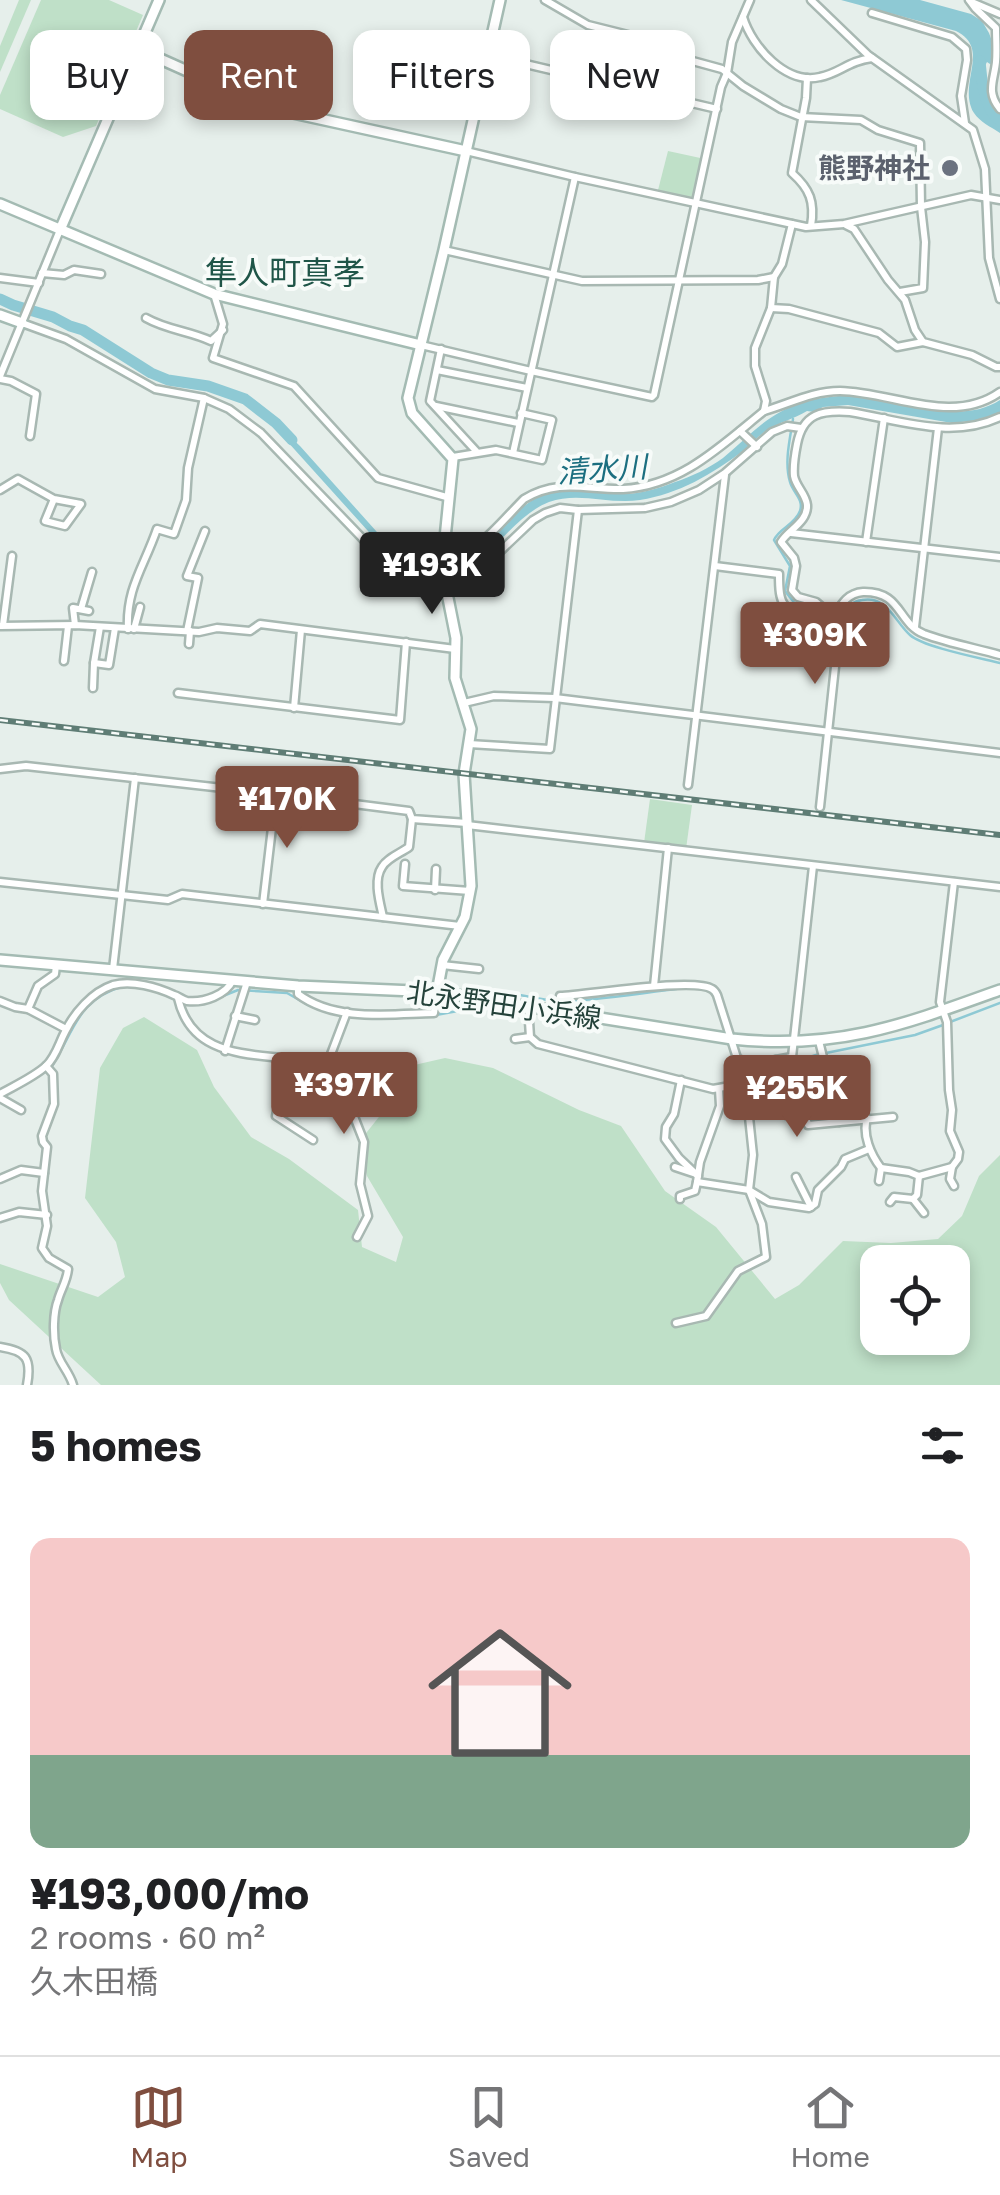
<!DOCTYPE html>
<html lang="en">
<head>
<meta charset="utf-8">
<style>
  :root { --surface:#fff; --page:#f6f6f6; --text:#202124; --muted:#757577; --line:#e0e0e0; --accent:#7f4e3f }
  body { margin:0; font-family:"Golos Text","Noto Sans JP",sans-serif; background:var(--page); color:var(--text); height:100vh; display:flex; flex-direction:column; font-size:38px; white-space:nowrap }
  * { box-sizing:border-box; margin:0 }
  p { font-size:32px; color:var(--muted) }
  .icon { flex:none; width:55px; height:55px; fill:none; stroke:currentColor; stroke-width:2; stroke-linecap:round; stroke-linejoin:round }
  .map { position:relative; height:1385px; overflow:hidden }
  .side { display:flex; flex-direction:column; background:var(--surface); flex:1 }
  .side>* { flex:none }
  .guide { position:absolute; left:30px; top:30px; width:940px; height:90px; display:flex; gap:20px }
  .controls { position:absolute; left:860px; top:1245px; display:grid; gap:20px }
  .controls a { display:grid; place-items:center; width:110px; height:110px; border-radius:20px; background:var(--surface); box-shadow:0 5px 15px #0003; font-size:50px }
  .price { position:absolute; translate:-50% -85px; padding:0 22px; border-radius:10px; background:var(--accent); color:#fff; font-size:32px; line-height:65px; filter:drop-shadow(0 2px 5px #0008) }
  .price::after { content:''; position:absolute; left:50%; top:60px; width:30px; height:22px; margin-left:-15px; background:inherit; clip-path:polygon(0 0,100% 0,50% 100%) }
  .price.active { background:#222; color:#fff }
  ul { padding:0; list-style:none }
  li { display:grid; align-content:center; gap:20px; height:530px; padding:0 30px }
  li+li { border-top:2px solid var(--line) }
  li span { display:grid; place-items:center; height:310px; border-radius:20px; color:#555 }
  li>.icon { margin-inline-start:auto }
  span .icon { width:180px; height:180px; fill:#fffc; stroke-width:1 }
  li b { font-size:42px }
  h2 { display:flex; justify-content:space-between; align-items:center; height:120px; padding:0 30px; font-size:42px }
  .pill { padding:0 35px; border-radius:20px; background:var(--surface); box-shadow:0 5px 15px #0003; font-size:35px; line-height:90px }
  .pill.active { background:var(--accent); color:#fff }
  .tab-bar { display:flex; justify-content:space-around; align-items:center; height:140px; border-top:2px solid var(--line); background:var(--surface); font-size:28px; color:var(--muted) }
  .tab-bar a { display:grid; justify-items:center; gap:5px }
  .tab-bar .active { color:var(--accent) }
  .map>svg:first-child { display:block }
  .green { fill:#bfe0c8; fill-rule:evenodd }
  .water { fill:#8ec9d4 }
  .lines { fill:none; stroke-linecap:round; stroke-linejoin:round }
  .stream { stroke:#8ec9d4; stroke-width:2.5 }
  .river { stroke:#8ec9d4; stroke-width:11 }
  .street-casing { stroke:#a8b8b2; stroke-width:11 }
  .secondary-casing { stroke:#a4bbb3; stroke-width:14 }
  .street { stroke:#fff; stroke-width:6 }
  .secondary { stroke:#fff; stroke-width:9 }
  .rail-casing { stroke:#5f7d75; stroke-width:6 }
  .rail { stroke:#f7fbf9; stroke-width:2.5; stroke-dasharray:8; stroke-linecap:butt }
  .worship-dot { fill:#6b7280; stroke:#f7fbf9; stroke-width:4 }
  .labels { text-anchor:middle; stroke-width:8; stroke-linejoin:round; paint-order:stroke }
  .worship-label { font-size:28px; font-weight:bold; fill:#5b616d; stroke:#f7fbf9; text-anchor:end }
  .street-label { font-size:28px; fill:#24423a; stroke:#f7fbf9 }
  .water-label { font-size:30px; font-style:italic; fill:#1c6f80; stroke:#f7fbf9 }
  .quarter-label { font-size:32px; fill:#1f5548; stroke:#f7fbf9 }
</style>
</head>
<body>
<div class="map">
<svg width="1000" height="1385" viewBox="0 0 1000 1385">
  <rect width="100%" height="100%" fill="#e6efeb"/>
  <!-- green -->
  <g class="green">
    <polygon points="19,0 31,0 0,72 0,46"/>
    <polygon points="41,0 109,0 143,15 96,126 63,137 0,109 0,95"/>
    <polygon points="668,151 705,159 695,204 657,194"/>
    <polygon points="650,799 692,805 686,849 644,843"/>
    <path d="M144 1017 197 1050 214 1087 251 1137 289 1159 358 1210 362 1247 396 1262 403 1237 367 1176 359 1142 394 1098 410 1066 445 1058 493 1068 579 1110 621 1126 665 1191 716 1227 775 1299 799 1285 843 1241 891 1243 938 1239 962 1216 979 1176 1000 1155V1385H101L9 1300 0 1283V1264L98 1297 125 1277 116 1242 85 1198 100 1068 123 1028ZM878 1262H952V1338H878Z"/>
  </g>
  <!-- water -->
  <g class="water">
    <path d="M841 0H920L971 14 982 21 989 33 993 44V66L987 62C980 75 975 92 988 103 992 106 997 108 1000 112V133C991 127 980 122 974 113 957 83 992 49 956 31Z"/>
    <path d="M849 395C862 396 876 397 889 399 926 407 966 422 1000 400V412L980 420 952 423 848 405 823 407 814 412 807 411C794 419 779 422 766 431 758 436 751 444 743 451 712 474 679 494 640 500 610 505 579 491 549 502 496 522 467 618 395 561L286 440 284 431 300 446 402 560C462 604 496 514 541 496 568 485 595 495 624 494 640 494 660 488 675 482 691 477 709 468 723 458 743 442 759 423 782 411 803 399 826 397 849 395Z"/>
  </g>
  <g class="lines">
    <!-- stream -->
    <g class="stream">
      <path d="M793 419C790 439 784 462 790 482 793 493 804 499 800 511 795 525 779 528 774 540L790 566 785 591 796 605 818 611 825 621 833 624C846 616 846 602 862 600 887 595 895 622 910 635 923 647 980 658 1000 663"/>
      <path d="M494 993C519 992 535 1000 558 1001 601 1001 644 992 686 988"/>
      <polyline points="223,996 238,990 287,993 308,1005 329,1012"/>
      <polyline points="436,1015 474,1008"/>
      <polyline points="950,1022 1000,1003"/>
      <path d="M52 1066C75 1030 77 999 124 986"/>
      <polyline points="781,1066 816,1055 915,1035 943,1025"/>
      <polyline points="751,1072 754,1073 773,1067"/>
      <polyline points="2,1096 17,1088"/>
    </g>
    <!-- river -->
    <g class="river">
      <path d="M980 61C982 81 983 107 1000 121"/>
      <polyline points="0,299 13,305 53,317 70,326 83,330 151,373 168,380 208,386 245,399 276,423 292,440"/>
    </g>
    <!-- street casing -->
    <g class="street-casing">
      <g id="street">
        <polyline points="545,0 588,25 640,38 663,47 678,57 722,69 743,86 781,109 801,117 861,120 878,130 920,143 921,207 925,242 923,288 900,292"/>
        <polyline points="811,0 868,55 973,130 985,169 989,258 1000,299"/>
        <path d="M969 0 975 8 996 28C996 40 997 51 996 62 994 81 986 92 1000 109"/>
        <polyline points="974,3 1000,14"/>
        <polyline points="872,13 952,37 966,49 967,60 961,96 965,123"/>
        <path d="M743 17C752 47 786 85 820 77 840 73 848 61 872 58"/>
        <polyline points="487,55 717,109"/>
        <path d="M807 78 806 98 792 173C810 189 815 202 811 226"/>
        <polyline points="466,151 575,177 806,227 844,224 971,195 1000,200"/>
        <polyline points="846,225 854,229 888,280 905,300 915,330 923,342 972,355 996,367 1000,367"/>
        <polyline points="444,250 582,281 758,280 774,277"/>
        <polyline points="42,273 64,275 74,270 101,274"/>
        <polyline points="0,278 39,283"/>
        <polyline points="214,294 223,324 213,358 294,386 378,478 450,498"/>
        <polyline points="771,308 789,309 879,333 897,347 923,342"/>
        <path d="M146 318C167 330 190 331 211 341L223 330"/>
        <polyline points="22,323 66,339 155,389 204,398 229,409 261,433 387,564 407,579 446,588 492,559 533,520 545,513 560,508 578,510 645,508 671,502 699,490 725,473 772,432 787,426 801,428"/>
        <polyline points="421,345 531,371 652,397 654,395 721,87 727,73 732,42 750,0"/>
        <polyline points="441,349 430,401 476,451"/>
        <polyline points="437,370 527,388"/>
        <polyline points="0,376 60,230"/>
        <polyline points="0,379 11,381 36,394 30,436"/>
        <polyline points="436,406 518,423"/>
        <path d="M764 411C789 404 812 391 840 391 893 392 952 426 1000 392"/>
        <path d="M1000 417C952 440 900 420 850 412 822 410 803 413 797 444 795 454 793 466 794 476 796 487 806 494 807 505 808 522 788 530 781 542L794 558 796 566 792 590 798 597 816 602 832 616 835 615C842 603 848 593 863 592 902 591 897 623 924 634 948 643 975 648 1000 655"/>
        <polyline points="740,431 757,447"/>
        <polyline points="513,453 575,177"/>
        <polyline points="453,457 496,450 542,460 552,420 521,413"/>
        <polyline points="0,490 18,479 54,499 81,504 65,526 45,521 54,499"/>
        <polyline points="791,533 1000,557"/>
        <polyline points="866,542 884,418"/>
        <path d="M442 565C476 555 500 523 524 499 559 478 587 490 623 489 681 486 722 445 764 411L766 401 755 366V348L771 308 774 277 782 264 792 224"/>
        <path d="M715 566 779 574C779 606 782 609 813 619L821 630 835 637 837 648 820 807"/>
        <polyline points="81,609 92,572"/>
        <polyline points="3,625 12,556"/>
        <polyline points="75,625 73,608 89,611"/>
        <polyline points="0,626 75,625 199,632 217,628 250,631 260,624 455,649"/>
        <polyline points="915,627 938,428"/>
        <path d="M128 629C126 588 144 567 157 529L174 534 186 500 188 468 204 398"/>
        <polyline points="134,629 140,607"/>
        <polyline points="187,631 198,578 187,576 205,531"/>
        <polyline points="189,644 190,631"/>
        <polyline points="64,661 68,626"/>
        <polyline points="94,663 109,665 115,628"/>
        <polyline points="93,688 94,663 100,627"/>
        <polyline points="178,693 400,720 406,642"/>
        <polyline points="464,703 494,696 555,698 1000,753"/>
        <polyline points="294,708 301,630"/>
        <polyline points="469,744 550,749 578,510"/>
        <polyline points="0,769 26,766 276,794 409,811 412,819 467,823"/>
        <polyline points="688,785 725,475"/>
        <polyline points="467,825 1000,887"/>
        <polyline points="405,864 403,886 470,891"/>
        <polyline points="813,866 792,1057 808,1125 893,1117"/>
        <polyline points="0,882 168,900 182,894 460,926"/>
        <polyline points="435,890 436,869"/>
        <polyline points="263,904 276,794"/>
        <path d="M383 917C380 903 373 880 382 867 387 858 401 853 409 847L412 819"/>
        <polyline points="442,965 479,969"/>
        <polyline points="113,969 135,778"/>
        <path d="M298 986V994C335 1022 390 1014 434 1013L437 992"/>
        <polyline points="654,986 668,848"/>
        <path d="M178 998C189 1047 230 1053 272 1057 291 1059 309 1061 328 1062L347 1012"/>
        <polyline points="0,1001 15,1007 28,1009 66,1029"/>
        <polyline points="528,1006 530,1037 538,1044 713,1089 730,1086 745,1079"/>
        <polyline points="28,1009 38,986 55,974 56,965"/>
        <path d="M558 1011 560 996C587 995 695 977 712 989 714 990 716 993 717 995L737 1058 750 1065 792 1057"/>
        <polyline points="235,1016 255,1020"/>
        <polyline points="515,1039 530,1037"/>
        <polyline points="819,1041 839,1122"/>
        <polyline points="225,1051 247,982"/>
        <polyline points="290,1059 282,1085 276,1116 313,1140"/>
        <polyline points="776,1060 786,1115"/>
        <path d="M46 1066 53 1074 54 1104 42 1136 43 1142 47 1147 42 1191 47 1226 42 1248 49 1258 68 1269C67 1281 61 1289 58 1300 53 1313 53 1335 56 1349 58 1362 69 1371 73 1385"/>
        <polyline points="681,1080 674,1114 666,1127 665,1139 679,1158 698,1176"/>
        <polyline points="719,1089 720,1106 700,1162 697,1182 749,1190 769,1202 809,1208 815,1204 818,1190 841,1167 845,1159 869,1149"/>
        <path d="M0 1094C14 1086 34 1077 46 1066 56 1057 59 1043 65 1032 74 1013 92 992 113 985 132 980 157 987 174 995 178 996 183 1000 187 1001 204 1003 226 995 233 980"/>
        <polyline points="0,1098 21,1110"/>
        <path d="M339 1106C348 1093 351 1083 346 1067L328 1062 324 1092C333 1102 341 1108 353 1114L364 1142 360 1184 368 1216 357 1237"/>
        <path d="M867 1118C862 1135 871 1155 881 1168L909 1172 919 1176 952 1167 958 1159 959 1152 950 1131 952 1110 949 1090 947 1022 940 1002 954 882"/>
        <polyline points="675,1167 696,1174"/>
        <polyline points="952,1167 950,1179 954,1186"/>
        <polyline points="796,1177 811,1207"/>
        <polyline points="0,1179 21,1170 44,1173"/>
        <polyline points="879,1181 881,1168"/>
        <polyline points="680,1199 680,1196 695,1191 697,1182"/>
        <polyline points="913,1199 924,1213"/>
        <polyline points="890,1202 894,1197 913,1199 917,1195 919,1176"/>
        <polyline points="0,1218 19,1212 47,1215"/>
        <polyline points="676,1323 706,1316 738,1271 766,1257 762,1224 749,1190 753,1155 745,1079 750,1065"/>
        <path d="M0 1347C26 1351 32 1358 27 1385"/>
      </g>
    </g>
    <!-- secondary casing -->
    <g class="secondary-casing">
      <g id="secondary">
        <polyline points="138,49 270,108 466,151"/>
        <polyline points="0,204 214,294 421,345"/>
        <polyline points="60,230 159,0"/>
        <polyline points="0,315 22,323"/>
        <path d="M0 960 298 986 437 992 732 1039C838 1050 903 1025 1000 990"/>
        <polyline points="437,992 443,960 465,917 471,886 464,774 471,729 455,678 456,638 442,568 453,459 412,413 408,398 444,250 500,0"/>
      </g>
    </g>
    <!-- street -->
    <use href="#street" class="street"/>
    <!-- secondary -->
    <use href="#secondary" class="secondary"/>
    <!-- rail casing -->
    <g class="rail-casing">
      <polyline id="rail" points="0,720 1000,835"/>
    </g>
    <!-- rail -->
    <use href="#rail" class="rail"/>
  </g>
  <!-- markers -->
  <circle class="worship-dot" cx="950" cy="168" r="10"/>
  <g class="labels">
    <!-- worship labels -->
    <g class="worship-label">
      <text x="930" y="178">熊野神社</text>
    </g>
    <!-- street labels -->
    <g class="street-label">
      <text transform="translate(504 1005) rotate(8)" y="10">北永野田小浜線</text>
    </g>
    <!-- water labels -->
    <g class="water-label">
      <text transform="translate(602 470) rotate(-4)" y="10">清水川</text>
    </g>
    <!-- quarter labels -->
    <g class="quarter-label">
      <text x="285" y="284">隼人町真孝</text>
    </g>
  </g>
</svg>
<div class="controls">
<a><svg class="icon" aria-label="locate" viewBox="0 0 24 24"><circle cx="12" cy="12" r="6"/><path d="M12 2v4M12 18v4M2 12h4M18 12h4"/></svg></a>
</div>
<b class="price active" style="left:432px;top:617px">¥193K</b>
<b class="price" style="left:815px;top:687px">¥309K</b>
<b class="price" style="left:287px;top:851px">¥170K</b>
<b class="price" style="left:344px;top:1137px">¥397K</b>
<b class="price" style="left:797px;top:1140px">¥255K</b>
<div class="guide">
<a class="pill">Buy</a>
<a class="pill active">Rent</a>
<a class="pill">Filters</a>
<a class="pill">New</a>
</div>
</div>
<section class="side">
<h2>5 homes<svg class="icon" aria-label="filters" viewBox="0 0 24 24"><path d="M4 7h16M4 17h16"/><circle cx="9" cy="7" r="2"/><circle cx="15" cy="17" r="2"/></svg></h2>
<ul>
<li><span style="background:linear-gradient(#f6c9c9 70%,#7fa58c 0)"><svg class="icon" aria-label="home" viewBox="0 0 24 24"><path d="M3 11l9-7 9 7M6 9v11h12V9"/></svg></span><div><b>¥193,000/mo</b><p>2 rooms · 60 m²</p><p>久木田橋</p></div></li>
</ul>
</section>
<nav class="tab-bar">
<a class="active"><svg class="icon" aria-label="map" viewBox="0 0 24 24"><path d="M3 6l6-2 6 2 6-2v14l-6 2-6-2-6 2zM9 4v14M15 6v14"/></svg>Map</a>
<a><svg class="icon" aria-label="saved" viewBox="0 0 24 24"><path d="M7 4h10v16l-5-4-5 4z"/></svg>Saved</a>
<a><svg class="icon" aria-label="home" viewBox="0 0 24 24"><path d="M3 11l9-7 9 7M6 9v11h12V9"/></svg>Home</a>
</nav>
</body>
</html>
